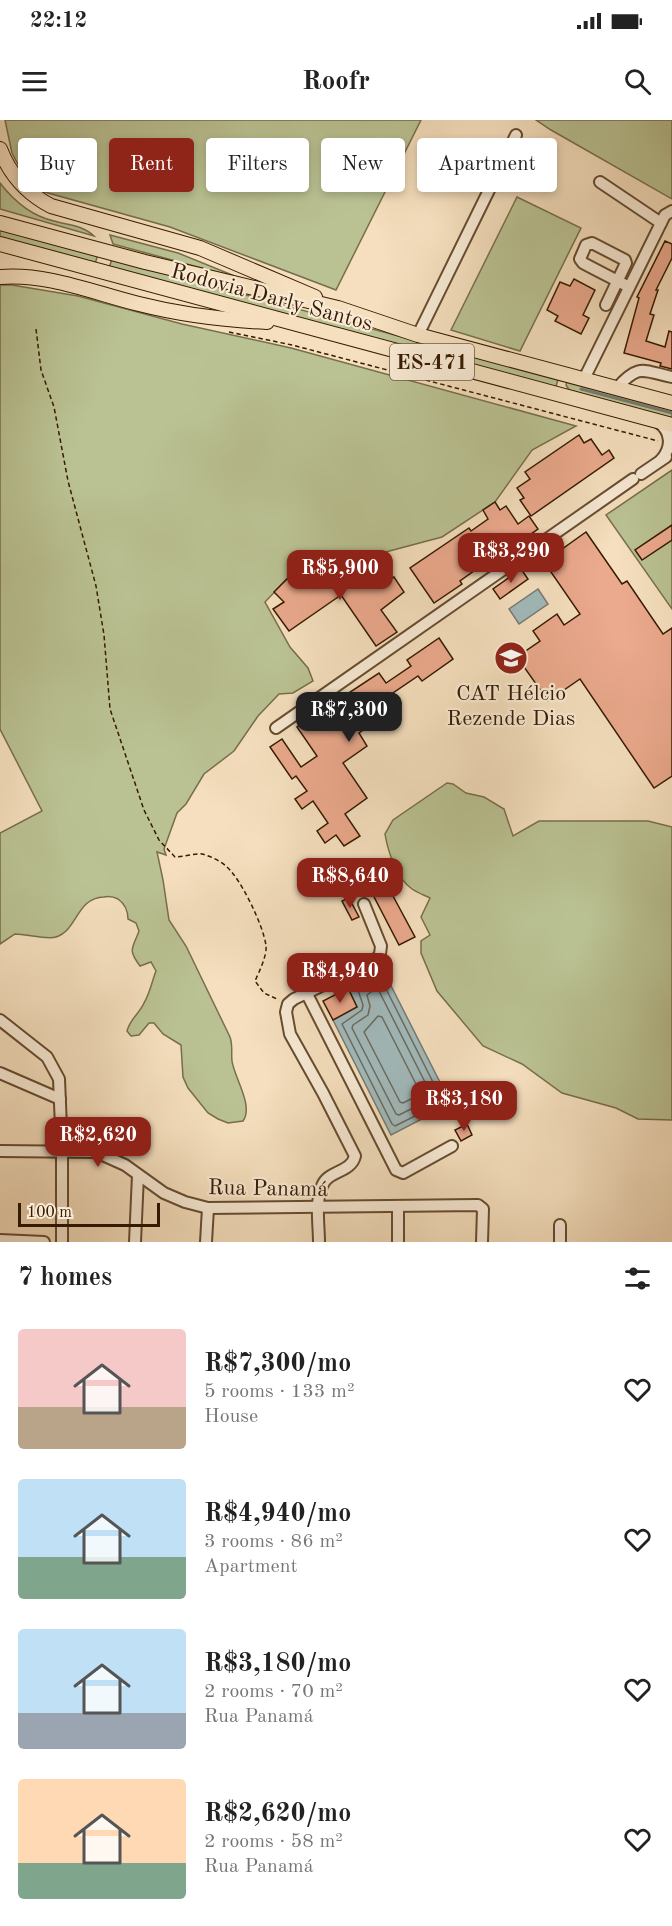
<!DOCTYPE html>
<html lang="en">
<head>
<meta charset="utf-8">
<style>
  :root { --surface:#fff; --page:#f2f2f2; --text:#222; --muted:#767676; --accent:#8f2418 }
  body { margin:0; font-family:"Old Standard TT",serif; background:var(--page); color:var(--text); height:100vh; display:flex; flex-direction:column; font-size:22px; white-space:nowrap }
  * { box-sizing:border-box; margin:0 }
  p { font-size:20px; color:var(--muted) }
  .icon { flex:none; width:33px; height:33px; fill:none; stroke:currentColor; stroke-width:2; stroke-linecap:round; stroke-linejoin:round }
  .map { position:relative; height:1122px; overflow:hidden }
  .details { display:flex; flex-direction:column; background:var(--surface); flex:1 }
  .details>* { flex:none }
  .guide { position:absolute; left:18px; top:18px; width:636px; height:54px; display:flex; gap:12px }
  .scale { position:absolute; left:18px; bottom:15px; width:142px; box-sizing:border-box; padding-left:6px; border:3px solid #361b01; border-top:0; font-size:16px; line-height:21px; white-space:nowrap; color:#361b01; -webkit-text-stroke:4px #f8ead5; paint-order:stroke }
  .price { position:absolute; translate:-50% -51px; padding:0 14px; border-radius:12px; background:var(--accent); color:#fff; font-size:20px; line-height:39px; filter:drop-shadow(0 2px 3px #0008) }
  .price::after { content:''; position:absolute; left:50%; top:36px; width:18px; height:14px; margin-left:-9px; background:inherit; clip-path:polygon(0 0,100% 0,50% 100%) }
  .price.current { background:#222; color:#fff }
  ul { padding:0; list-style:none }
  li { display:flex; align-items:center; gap:18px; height:150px; padding:0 18px }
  li span { display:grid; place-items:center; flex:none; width:168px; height:120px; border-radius:6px; color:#555 }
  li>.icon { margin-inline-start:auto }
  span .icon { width:72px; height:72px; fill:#fffc; stroke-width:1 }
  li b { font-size:26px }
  h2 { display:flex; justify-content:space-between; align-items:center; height:72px; padding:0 18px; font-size:26px }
  .chip { padding:0 21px; border-radius:6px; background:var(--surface); box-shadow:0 3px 9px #0003; font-size:21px; line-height:54px }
  .chip.current { background:var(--accent); color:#fff }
  .status { display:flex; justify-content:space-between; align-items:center; height:42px; padding:0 30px; background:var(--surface); direction:ltr }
  .status svg { height:16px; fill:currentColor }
  header { display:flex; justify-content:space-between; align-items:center; height:78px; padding:0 18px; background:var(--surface); font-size:27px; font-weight:700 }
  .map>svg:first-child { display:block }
  .green { fill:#bac293; stroke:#786e4a; stroke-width:1.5 }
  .water { fill:#a1babc; stroke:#767a71; stroke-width:1.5 }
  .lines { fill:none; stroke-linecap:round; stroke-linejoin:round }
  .shore { stroke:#6c6a5e; stroke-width:1.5 }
  .stream { stroke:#767a71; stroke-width:3 }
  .building { fill:#eba98d; stroke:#361b01; stroke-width:1.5 }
  .minor-casing { stroke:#664c30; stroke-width:14 }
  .major-casing { stroke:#361b01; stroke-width:16 }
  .path { stroke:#361b01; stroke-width:1.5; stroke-dasharray:4.5 3; stroke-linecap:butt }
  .minor { stroke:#f8ead5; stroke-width:10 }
  .major { stroke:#f5dfbe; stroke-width:14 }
  .labels { text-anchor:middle; stroke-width:4.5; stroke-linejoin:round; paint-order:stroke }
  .shield { fill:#f8ead5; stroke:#705941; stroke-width:1.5 }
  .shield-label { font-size:21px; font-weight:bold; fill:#361b01 }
  .street-label { font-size:22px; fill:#361b01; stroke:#f8ead5 }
  .poi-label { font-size:22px; fill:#361b01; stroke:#f8ead5 }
</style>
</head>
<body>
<div class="status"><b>22:12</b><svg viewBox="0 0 49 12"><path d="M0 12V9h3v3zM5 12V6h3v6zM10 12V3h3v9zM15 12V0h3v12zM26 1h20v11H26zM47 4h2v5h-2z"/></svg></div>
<header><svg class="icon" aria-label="menu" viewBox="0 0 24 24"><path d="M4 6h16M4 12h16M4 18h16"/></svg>Roofr<svg class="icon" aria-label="search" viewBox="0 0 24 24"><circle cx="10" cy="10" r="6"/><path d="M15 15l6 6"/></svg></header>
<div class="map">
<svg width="672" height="1122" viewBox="0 0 672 1122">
  <rect width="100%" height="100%" fill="#f5dfbe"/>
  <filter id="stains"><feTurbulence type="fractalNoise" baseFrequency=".00333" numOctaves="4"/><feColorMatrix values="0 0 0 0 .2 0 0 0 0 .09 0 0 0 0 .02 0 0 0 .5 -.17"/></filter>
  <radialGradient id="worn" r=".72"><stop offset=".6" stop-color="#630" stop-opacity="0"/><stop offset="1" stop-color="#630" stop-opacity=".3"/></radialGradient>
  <!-- green -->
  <g class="green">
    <polygon points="5,0 421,0 336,170 170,107 41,71 20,48 12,33"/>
    <polygon points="536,0 672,0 672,79 551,10"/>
    <path d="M0 63C14 81 31 96 54 101 67 105 83 105 94 116L0 89Z"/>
    <polygon points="517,77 581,108 520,231 451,210"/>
    <polygon points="0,109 98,134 95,144 0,118"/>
    <polygon points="110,115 178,133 242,159 113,124"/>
    <polygon points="112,139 558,259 556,267 109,148"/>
    <path d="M0 165H12L78 176 182 204 291 228 576 306 532 330 495 382 442 417 288 458 265 482 290 527 308 548 313 561 293 573 279 574 258 596 234 631 204 654 186 684 177 693 164 729 166 735 157 732 163 760 169 800 186 826 230 917C233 926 231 932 232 941 234 957 254 986 243 1001L228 1003 218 999 208 993 188 968 183 957 181 925 163 914 154 903H149L139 915 131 916 127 911C130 899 139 894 144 883 150 873 152 861 156 851L151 842 140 846C127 829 133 828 139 811L136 803 128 799C128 791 125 784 118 779 114 777 109 776 104 777 76 778 78 810 56 817 47 820 26 814 15 814L0 824V713L42 691 0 609Z"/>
    <polygon points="567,261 672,289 672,298 569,270 566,265"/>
    <polygon points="672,350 672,489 606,395"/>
    <path d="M447 663 453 664 466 673 484 677 504 689 513 716 539 701H648L672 707V1000L638 999 616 988 562 973 522 944 483 926 437 871 421 833V821L430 815 421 797 430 778C424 775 418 773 412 769 397 759 388 732 385 714L393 700Z"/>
  </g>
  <!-- water -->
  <g class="water">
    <polygon points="538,469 548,484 519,504 509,489"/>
    <polygon points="383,850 451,984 391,1015 333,900 357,887 348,868"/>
  </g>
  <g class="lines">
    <!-- shore -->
    <g class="shore">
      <polygon points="378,859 382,861 442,980 441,983 395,1006 392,1004 342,904 362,890 363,885 358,870"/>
      <polygon points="375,869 379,871 432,976 431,979 399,995 396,994 352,908 353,905 368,895 370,886 367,875"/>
      <polygon points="378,896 382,897 420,972 419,975 403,983 400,982 364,912"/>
    </g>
    <!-- stream -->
    <polyline class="stream" points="581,269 672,293"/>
  </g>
  <!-- building -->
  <g class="building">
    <polygon points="665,121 672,124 672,138 656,170 658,170 650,194 654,195 646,221 665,227 669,211 672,212 672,249 660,246 661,243 624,233 639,178 637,177"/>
    <polygon points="574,159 595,170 583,195 589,198 581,214 555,201 558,196 547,190 560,162 570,166"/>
    <polygon points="579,315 584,323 591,319 602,335 609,330 614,338 531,396 520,380 524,378 517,368 530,359 525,352"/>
    <polygon points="495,382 500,390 506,386 518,404 529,396 538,409 483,448 481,446 460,461 462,464 434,483 410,448 469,408 471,411 488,399 483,390"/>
    <polygon points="672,405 672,420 642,440 635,430"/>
    <polygon points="586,412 622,464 627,461 663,514 672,508 672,656 654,668 580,559 548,581 517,537 540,521 533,511 557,494 564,505 580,494 544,442"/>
    <polygon points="521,449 528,459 500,479 493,469"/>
    <polygon points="352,450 356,457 363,460 368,456 372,462 384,454 388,460 394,457 404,472 381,490 397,512 376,526 341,475 289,511 273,489 284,482 274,472 288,458 307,453 310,464 325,454 328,459 336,454 340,459"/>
    <polygon points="439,518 453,539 422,561 418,556 393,573 401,584 359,613 367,626 343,643 367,678 345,694 360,716 344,726 336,715 325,723 317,711 328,703 313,681 302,689 295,679 307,671 296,656 292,659 270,627 282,619 301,647 317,636 297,607 379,553 386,563 411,546 407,540"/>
    <polygon points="386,763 415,817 399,825 371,771"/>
    <polygon points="349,778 359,797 352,800 342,781"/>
    <polygon points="348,868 357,887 333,900 323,881"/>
    <polygon points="467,1004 472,1015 461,1021 455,1010"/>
  </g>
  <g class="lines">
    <!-- minor casing -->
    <g class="minor-casing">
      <g id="minor">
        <polyline points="600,62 661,103"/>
        <path d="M606 185 626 143 625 140 592 123 586 125 580 139 583 143C598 151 614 159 629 167"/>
        <polyline points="418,215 516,15"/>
        <polyline points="584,259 663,99 665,95 672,91"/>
        <path d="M617 268C639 243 643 251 672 257"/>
        <path d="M658 302C672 312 672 328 661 340"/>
        <polyline points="641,354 666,337"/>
        <polyline points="276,608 633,359"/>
        <polyline points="306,872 396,1050 403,1053 452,1026"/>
        <polyline points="0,900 47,937 59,959 62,1032 62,1122"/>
        <polyline points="0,953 60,979"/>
        <polyline points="0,1031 96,1032 125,1045 164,1073 185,1082 208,1088 478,1085 483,1089 482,1122"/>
        <polyline points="398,1086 398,1122"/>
        <polyline points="560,1105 560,1122"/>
        <polyline points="0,1120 44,1122"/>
        <polyline points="135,1122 138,1055"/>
        <polyline points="206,1122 208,1088"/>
        <path d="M319 1122C319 1105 315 1082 322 1066 328 1050 351 1053 355 1036L323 973 290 914 286 892 288 884 294 879 376 840 380 834 381 826 364 784"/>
      </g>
    </g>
    <!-- major casing -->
    <g class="major-casing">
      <g id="major">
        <path d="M0 29C10 55 26 73 51 86L200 128 315 177"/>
        <polyline points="0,103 145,142 338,188 418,215 672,283"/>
        <polyline points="0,124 672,305"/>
        <path d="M0 157C47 153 94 173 139 184 182 195 224 200 267 202"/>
      </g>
    </g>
    <!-- path -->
    <g class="path">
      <path d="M36 209 41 250 54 287 68 361 96 466 104 515 110 589 144 690 159 720 175 737C184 737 194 733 202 734 210 736 221 741 227 747 241 759 264 807 266 826 267 836 259 852 255 861L264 873 279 880"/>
      <polyline points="229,212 292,225 658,321"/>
    </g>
    <!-- minor -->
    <use href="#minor" class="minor"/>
    <!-- major -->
    <use href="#major" class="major"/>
  </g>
  <!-- icons -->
  <defs>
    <g id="school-disc" transform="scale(1.725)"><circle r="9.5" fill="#8f2418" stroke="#f8ead5"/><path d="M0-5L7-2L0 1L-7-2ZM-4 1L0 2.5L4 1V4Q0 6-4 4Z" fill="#fff"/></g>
  </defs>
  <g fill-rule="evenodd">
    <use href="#school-disc" x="511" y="538"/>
  </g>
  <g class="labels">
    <!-- shield labels -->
    <rect class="shield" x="390" y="224" width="84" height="36" rx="4.5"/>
    <g class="shield-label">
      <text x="432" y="249">ES-471</text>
    </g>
    <!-- street labels -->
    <g class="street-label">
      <text transform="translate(272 176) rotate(15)" y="8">Rodovia Darly Santos</text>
      <text transform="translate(268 1067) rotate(1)" y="8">Rua Panamá</text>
    </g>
    <!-- poi labels -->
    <g class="poi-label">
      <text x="511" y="580">CAT Hélcio<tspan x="511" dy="25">Rezende Dias</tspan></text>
    </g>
  </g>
  <rect width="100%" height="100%" filter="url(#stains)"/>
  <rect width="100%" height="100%" fill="url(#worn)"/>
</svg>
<div class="scale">100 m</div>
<b class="price" style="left:511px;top:464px">R$3,290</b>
<b class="price" style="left:340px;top:481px">R$5,900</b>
<b class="price current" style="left:349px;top:623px">R$7,300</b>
<b class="price" style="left:350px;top:789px">R$8,640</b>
<b class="price" style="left:340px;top:884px">R$4,940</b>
<b class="price" style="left:464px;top:1012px">R$3,180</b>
<b class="price" style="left:98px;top:1048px">R$2,620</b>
<div class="guide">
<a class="chip">Buy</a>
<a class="chip current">Rent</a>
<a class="chip">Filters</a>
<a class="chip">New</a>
<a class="chip">Apartment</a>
</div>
</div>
<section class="details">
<h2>7 homes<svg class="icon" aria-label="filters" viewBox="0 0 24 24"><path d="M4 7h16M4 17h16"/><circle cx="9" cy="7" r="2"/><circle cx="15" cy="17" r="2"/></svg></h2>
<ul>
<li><span style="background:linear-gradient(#f6c9c9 65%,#b9a48a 0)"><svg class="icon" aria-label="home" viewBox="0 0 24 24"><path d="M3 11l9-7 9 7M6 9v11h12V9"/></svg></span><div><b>R$7,300/mo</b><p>5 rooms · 133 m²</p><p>House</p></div><svg class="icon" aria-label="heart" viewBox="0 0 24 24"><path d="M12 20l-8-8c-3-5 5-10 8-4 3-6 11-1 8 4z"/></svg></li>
<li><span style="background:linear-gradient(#bfe0f5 65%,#7fa58c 0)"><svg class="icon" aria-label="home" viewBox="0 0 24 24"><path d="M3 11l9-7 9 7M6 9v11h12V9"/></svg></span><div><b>R$4,940/mo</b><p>3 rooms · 86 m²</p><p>Apartment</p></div><svg class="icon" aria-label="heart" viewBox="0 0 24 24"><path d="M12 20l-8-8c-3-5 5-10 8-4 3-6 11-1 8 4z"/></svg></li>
<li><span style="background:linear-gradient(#bfe0f5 70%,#9aa5b1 0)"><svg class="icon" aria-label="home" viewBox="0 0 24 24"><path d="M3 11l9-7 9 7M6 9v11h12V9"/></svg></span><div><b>R$3,180/mo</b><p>2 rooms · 70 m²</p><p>Rua Panamá</p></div><svg class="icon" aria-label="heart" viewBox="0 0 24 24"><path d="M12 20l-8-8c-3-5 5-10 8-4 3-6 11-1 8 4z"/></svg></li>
<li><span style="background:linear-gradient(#ffd9b3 70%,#7fa58c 0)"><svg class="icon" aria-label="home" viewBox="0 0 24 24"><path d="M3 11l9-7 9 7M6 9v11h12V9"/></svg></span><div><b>R$2,620/mo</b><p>2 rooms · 58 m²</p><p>Rua Panamá</p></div><svg class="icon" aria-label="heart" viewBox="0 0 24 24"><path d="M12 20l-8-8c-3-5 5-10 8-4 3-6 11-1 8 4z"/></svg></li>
</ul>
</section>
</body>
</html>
